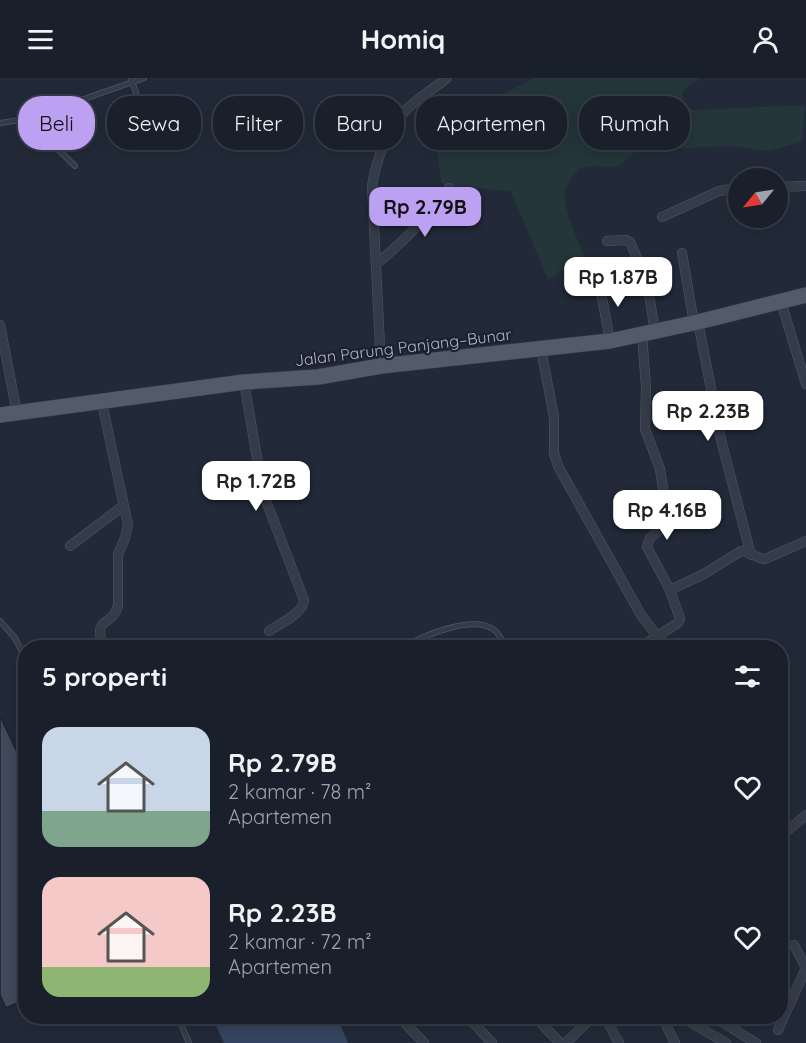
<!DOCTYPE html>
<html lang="id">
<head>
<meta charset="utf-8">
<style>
  :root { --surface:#1a202b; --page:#272d37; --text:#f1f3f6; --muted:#9fa3a9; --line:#383e47; --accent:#bca0f2 }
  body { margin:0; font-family:Quicksand,sans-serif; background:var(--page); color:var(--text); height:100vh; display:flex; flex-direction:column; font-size:22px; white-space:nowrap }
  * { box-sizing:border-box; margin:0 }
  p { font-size:20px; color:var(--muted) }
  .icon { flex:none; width:33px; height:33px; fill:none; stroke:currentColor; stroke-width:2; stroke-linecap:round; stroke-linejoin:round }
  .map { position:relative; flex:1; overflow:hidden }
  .drawer { position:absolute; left:18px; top:562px; width:770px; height:384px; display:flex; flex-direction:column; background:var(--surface); border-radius:24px; box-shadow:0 3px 15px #0003,0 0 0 2px var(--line) }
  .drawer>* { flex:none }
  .top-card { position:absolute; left:18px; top:18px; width:771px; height:54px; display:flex; gap:12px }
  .needle { width:39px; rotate:240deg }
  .fabs { position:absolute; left:728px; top:90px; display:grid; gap:12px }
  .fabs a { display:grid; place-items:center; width:60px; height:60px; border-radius:50%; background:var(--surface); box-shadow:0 3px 15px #0003,0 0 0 2px var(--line); font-size:30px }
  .price { position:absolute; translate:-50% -51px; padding:0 14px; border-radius:12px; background:#fff; color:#222; font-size:20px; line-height:39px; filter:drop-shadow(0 2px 3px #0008) }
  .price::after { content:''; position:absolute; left:50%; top:36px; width:18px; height:14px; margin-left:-9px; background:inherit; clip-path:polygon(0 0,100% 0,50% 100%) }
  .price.active { background:var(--accent); color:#111 }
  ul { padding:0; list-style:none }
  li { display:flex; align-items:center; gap:18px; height:150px; padding:0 24px }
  li span { display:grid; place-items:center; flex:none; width:168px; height:120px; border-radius:18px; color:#555 }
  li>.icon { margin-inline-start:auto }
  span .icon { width:72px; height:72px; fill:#fffc; stroke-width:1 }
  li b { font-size:26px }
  h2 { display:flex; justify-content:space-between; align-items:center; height:72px; padding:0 24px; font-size:26px }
  .tag { padding:0 21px; border-radius:24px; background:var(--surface); box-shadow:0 3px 15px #0003,0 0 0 2px var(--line); font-size:21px; line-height:54px }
  .tag.active { background:var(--accent); color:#111 }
  header { display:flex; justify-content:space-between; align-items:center; height:78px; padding:0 24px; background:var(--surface); font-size:27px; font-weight:700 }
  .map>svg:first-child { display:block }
  .green { fill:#24363a }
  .water { fill:#354460 }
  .building { fill:#41495b; stroke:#1d2330; stroke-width:1.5 }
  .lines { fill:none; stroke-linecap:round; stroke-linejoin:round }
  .service-casing { stroke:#505764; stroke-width:6 }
  .minor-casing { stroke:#505764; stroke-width:10 }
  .primary-casing { stroke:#3f4553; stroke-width:16 }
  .service { stroke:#353c49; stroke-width:4.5 }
  .minor { stroke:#353c49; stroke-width:9 }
  .primary { stroke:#535b6a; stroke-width:15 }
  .labels { text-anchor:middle; stroke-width:4.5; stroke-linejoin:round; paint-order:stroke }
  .street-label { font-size:16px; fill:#b0b7c6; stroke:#1b212e }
</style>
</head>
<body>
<header><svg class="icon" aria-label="menu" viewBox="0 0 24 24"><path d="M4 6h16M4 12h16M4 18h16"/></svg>Homiq<svg class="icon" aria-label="person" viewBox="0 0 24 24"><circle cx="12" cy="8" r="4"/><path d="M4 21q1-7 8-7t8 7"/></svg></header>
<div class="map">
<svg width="806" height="965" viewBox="0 0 806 965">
  <rect width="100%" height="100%" fill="#222a39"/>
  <!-- green -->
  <path class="green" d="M533 0H701C697 3 691 5 687 9 677 18 684 29 695 32L805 27 802 64 768 73 732 68 684 70 663 64 649 63 642 66 627 82 617 89 591 88 580 90C575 96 569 103 566 110 560 127 578 161 584 178L548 202 511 113 442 107 437 72 484 59 507 45 496 20Z"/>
  <!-- water -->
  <polygon class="water" points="212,939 337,939 348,965 224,965"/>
  <!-- building -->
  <polygon class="building" points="0,638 26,693 26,921 6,930 0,917"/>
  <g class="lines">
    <!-- service casing -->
    <g class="service-casing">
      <g id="service">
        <polyline points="131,0 148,51"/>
        <polyline points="27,41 75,88"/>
        <polyline points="0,45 27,41 144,0"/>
        <polyline points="0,543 15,560 26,582"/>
        <path d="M402 570C422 558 471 537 493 551 499 555 503 564 507 570"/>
        <polyline points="178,939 189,965"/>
      </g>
    </g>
    <!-- minor casing -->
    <g class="minor-casing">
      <g id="minor">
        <polyline points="777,109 806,108"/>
        <polyline points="662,139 719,113 738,110"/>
        <polyline points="607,163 626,162 630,164 647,203 655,254"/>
        <polyline points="682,175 694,245"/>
        <path d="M376 186C404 164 427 139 449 110"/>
        <polyline points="599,203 610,263"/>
        <polyline points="781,224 806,306"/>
        <polyline points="698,244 721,362 751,477"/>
        <polyline points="0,247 17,335"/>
        <polyline points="541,271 554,339 554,375 558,388 641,537 666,570"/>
        <path d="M381 288 372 108C376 83 386 55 403 35 415 22 433 11 447 0"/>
        <path d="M244 304 263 415 304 522C304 535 279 546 269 553"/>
        <path d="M102 325 128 447 125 460 118 477V528C111 551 93 536 103 570"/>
        <polyline points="70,468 123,428"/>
        <path d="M670 512 704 496 741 473C751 473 756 481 765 481L806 463"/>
        <polyline points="639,570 678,545 680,541 670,512 647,469 650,460 661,451 667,437 660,391 645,351 646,308 642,257"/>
        <polyline points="780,759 806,737"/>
        <polyline points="794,867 806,890"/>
        <polyline points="399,939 424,965"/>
        <polyline points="468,939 492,965"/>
        <polyline points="535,939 560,965"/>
        <polyline points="605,939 619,965"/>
        <polyline points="662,939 675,965"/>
        <polyline points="681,939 726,965"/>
        <polyline points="714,939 756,965"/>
        <polyline points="778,952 806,890"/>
        <polyline points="566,965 592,939"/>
      </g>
    </g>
    <!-- primary casing -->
    <g class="primary-casing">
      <polyline id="primary" points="0,337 244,304 318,299 381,288 610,263 698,244 806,217"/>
    </g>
    <!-- service -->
    <use href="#service" class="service"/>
    <!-- minor -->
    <use href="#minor" class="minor"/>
    <!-- primary -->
    <use href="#primary" class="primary"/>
  </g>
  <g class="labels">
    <!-- street labels -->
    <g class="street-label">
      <text transform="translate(403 269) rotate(-7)" y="6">Jalan Parung Panjang–Bunar</text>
    </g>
  </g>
</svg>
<div class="fabs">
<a><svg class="needle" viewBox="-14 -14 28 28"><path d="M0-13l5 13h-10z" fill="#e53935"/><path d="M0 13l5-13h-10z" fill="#9fa3a9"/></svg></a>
</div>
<b class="price active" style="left:425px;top:160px">Rp 2.79B</b>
<b class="price" style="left:618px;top:230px">Rp 1.87B</b>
<b class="price" style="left:708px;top:364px">Rp 2.23B</b>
<b class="price" style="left:256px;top:434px">Rp 1.72B</b>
<b class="price" style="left:667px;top:463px">Rp 4.16B</b>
<div class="top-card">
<a class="tag active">Beli</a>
<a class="tag">Sewa</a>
<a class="tag">Filter</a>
<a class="tag">Baru</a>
<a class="tag">Apartemen</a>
<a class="tag">Rumah</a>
</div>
<section class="drawer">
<h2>5 properti<svg class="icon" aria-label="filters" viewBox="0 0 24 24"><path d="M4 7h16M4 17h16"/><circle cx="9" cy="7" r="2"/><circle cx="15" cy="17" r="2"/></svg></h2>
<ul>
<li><span style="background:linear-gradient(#c9d6e8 70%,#7fa58c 0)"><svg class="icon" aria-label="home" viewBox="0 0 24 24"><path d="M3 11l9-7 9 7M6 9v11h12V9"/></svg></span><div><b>Rp 2.79B</b><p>2 kamar · 78 m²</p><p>Apartemen</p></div><svg class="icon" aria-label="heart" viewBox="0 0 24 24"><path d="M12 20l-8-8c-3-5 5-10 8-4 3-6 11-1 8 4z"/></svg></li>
<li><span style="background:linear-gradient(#f6c9c9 75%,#8fb573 0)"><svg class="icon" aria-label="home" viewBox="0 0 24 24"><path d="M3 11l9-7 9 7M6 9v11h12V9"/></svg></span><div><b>Rp 2.23B</b><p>2 kamar · 72 m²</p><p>Apartemen</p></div><svg class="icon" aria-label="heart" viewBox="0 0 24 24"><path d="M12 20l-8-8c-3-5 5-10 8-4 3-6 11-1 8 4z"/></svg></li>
</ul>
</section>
</div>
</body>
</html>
